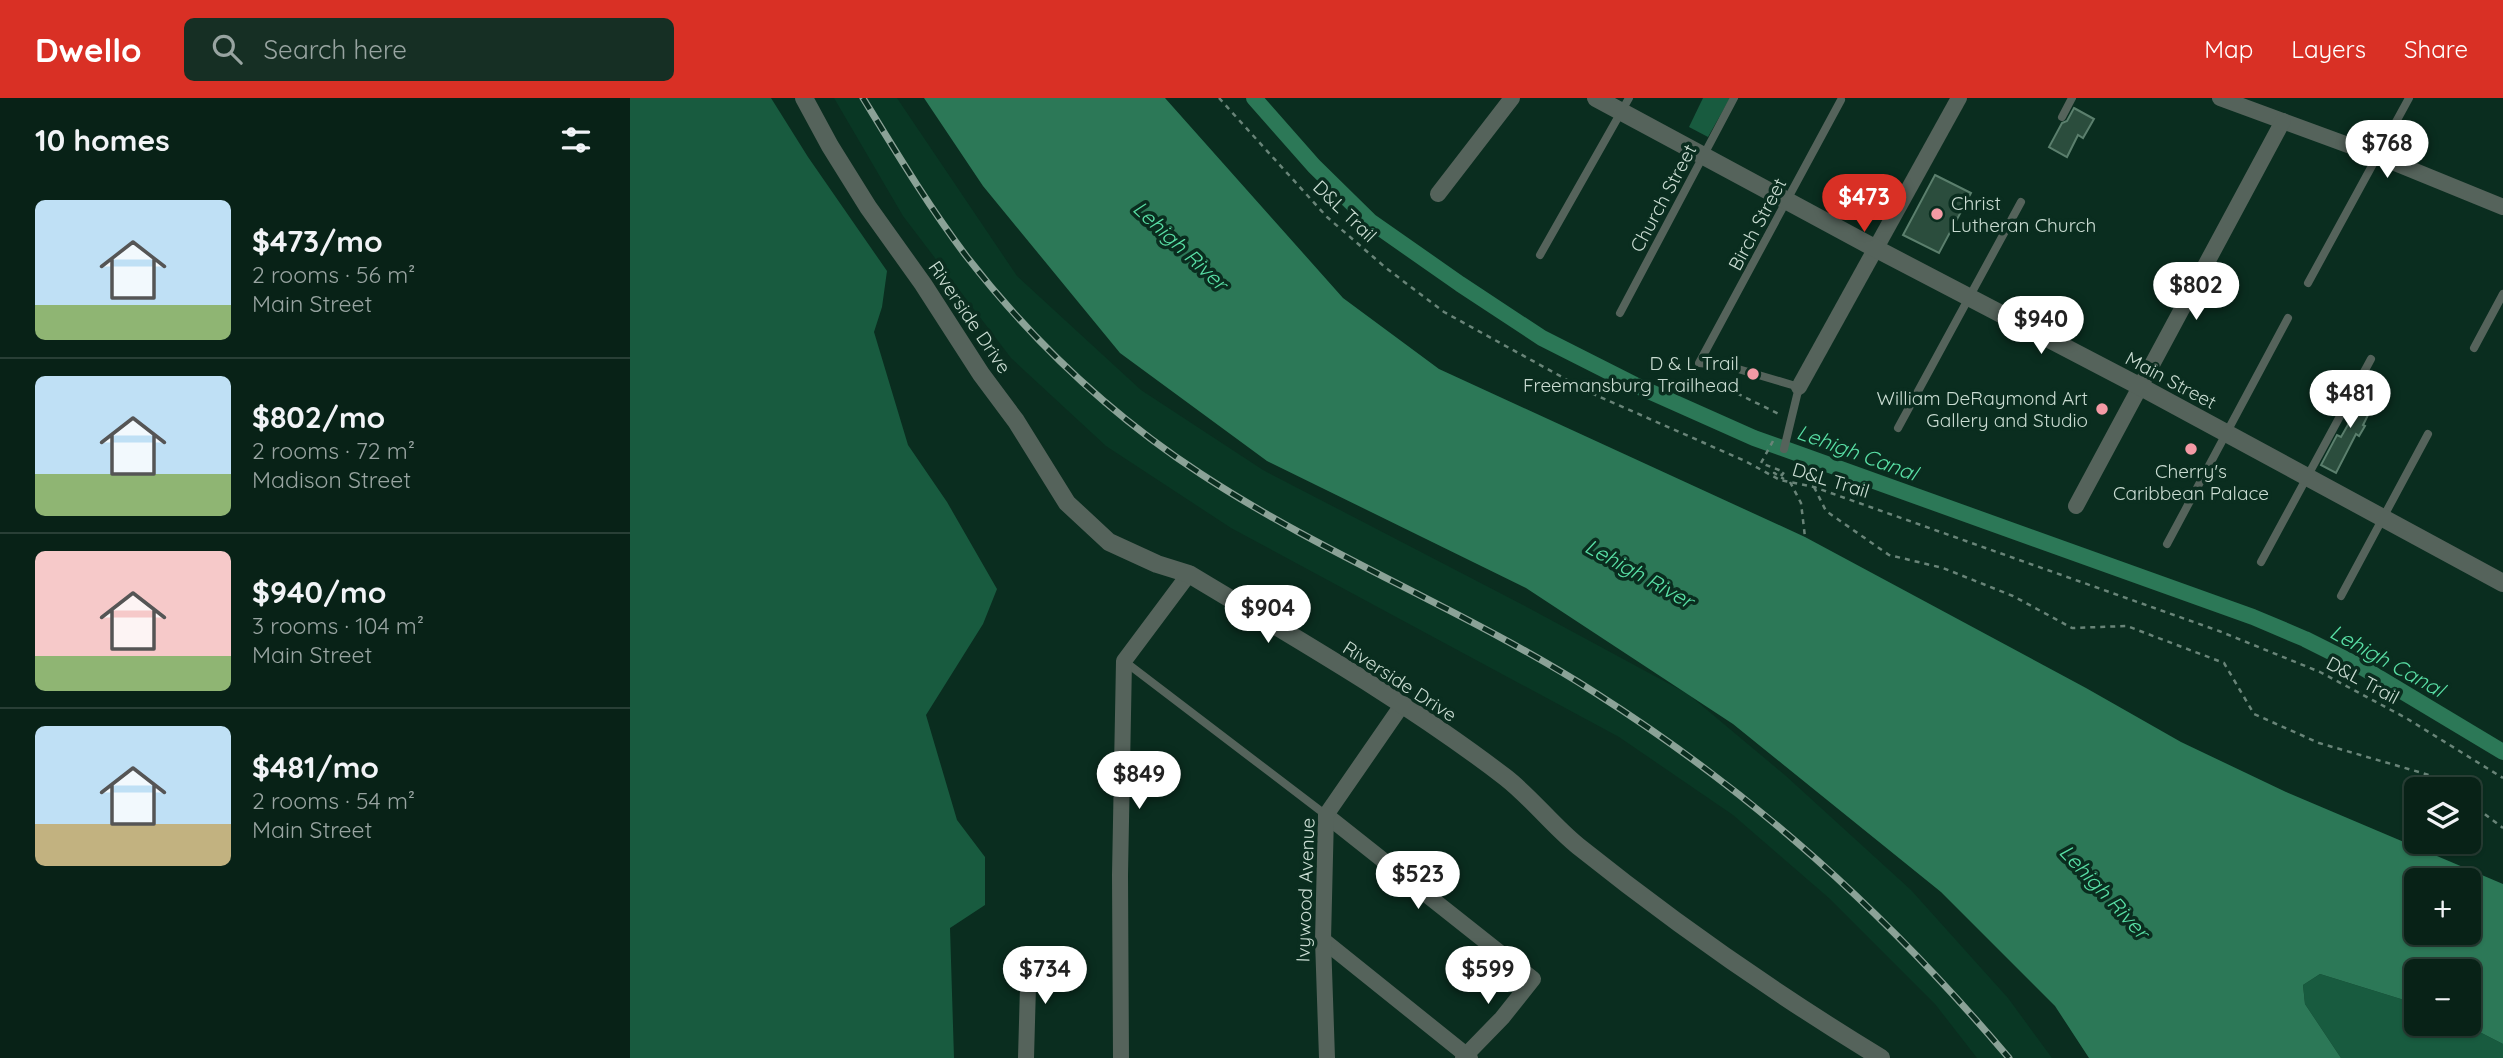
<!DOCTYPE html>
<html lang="en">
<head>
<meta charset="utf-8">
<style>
  :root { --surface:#082217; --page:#162f24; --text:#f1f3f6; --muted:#98a4a1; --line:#293f36; --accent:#d93025 }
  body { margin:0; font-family:Quicksand,sans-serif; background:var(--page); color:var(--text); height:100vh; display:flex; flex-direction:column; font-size:26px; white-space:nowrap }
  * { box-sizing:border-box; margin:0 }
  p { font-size:23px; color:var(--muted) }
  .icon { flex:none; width:38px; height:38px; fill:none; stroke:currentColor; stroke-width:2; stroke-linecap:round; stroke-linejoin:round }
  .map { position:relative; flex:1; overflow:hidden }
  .side { display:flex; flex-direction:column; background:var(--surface); width:630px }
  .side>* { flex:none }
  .tools { position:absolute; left:1774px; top:679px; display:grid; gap:14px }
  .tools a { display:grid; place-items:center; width:77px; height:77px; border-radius:10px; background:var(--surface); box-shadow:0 2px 5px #0004,0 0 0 2px var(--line); font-size:35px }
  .price { position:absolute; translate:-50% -60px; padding:0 16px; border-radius:24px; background:#fff; color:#222; font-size:23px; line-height:46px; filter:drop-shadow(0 2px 4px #0008) }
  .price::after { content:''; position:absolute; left:50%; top:42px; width:21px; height:16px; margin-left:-10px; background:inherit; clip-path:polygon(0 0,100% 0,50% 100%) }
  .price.active { background:var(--accent); color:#fff }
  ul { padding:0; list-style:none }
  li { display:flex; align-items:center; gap:21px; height:175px; padding:0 35px }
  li+li { border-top:2px solid var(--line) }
  li span { display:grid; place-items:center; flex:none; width:196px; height:140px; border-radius:10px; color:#555 }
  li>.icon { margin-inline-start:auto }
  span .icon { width:84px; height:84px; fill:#fffc; stroke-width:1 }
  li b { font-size:30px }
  h2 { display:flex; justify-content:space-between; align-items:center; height:84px; padding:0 35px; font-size:30px }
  header { display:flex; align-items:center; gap:42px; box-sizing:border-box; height:98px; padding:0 35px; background:var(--accent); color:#fff }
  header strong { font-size:33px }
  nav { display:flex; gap:38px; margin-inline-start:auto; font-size:24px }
  .search { width:490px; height:63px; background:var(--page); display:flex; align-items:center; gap:18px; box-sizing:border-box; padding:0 24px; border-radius:10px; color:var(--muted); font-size:26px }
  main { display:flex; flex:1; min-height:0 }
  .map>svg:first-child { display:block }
  .built { fill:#093724 }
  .green { fill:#185b3f }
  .water { fill:#2c7857; fill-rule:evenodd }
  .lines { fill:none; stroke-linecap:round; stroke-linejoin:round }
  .canal { stroke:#2c7857; stroke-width:16 }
  .building { fill:#2b4d3d; stroke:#5b7f6d; stroke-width:2 }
  .path { stroke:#698478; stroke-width:2.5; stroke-dasharray:5 5; stroke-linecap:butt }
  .service { stroke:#55635b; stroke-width:8 }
  .minor { stroke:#55635b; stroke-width:16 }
  .tertiary { stroke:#55635b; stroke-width:18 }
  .rail-casing { stroke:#8ba297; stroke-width:7 }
  .rail { stroke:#0a2d1f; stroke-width:4.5; stroke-dasharray:13; stroke-linecap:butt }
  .poi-dot { fill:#f49aa5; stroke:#0a2d1f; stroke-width:2.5 }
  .labels { text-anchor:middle; stroke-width:7; stroke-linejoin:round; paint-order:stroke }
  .street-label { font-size:19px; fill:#cadcd2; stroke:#0a2d1f }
  .poi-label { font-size:19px; fill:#cadcd2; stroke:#0a2d1f; text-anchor:end }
  .water-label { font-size:21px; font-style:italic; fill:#59e0a6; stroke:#0a2d1f }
</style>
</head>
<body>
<header>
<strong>Dwello</strong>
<div class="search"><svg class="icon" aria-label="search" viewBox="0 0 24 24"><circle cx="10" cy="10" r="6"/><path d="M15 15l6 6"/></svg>Search here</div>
<nav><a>Map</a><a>Layers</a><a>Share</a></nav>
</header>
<main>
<section class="side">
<h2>10 homes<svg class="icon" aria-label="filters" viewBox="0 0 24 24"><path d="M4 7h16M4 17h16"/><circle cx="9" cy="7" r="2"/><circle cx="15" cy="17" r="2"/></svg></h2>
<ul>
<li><span style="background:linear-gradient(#bfe0f5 75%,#8fb573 0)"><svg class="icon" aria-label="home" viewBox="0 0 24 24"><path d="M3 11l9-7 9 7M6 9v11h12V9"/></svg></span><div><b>$473/mo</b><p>2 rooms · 56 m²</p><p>Main Street</p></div></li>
<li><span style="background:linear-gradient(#bfe0f5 70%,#8fb573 0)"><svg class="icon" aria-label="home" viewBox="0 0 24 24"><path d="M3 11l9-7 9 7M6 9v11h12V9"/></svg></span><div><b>$802/mo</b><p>2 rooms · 72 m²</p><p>Madison Street</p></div></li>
<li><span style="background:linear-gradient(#f6c9c9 75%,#8fb573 0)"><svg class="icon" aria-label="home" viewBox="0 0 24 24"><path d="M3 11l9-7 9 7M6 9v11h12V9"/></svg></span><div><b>$940/mo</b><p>3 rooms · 104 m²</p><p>Main Street</p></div></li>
<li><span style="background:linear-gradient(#bfe0f5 70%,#c2b280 0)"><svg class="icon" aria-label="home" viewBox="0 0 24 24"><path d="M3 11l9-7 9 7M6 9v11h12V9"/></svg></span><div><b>$481/mo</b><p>2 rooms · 54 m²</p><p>Main Street</p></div></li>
</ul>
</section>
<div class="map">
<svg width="1873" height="960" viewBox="0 0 1873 960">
  <rect width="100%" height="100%" fill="#0a2d1f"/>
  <!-- built -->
  <polygon class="built" points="204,0 267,0 387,178 511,292 633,372 895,508 1058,596 1156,678 1281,792 1378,900 1422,960 1347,960 1305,906 1200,801 1103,717 989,639 601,430 476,348 381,260 273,118"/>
  <!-- green -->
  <g class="green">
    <polygon points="0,0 141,0 178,59 257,173 252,209 244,234 278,347 317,404 367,491 353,526 296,617 327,722 355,759 355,807 320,830 324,960 0,960"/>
    <polygon points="1073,0 1100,0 1078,39 1059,29"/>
    <polygon points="1690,876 1787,906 1787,926 1834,926 1873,946 1873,960 1711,960 1675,906 1673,887"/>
  </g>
  <!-- water -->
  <path class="water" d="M294 0H535L713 200 809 271 1175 439 1456 590 1551 644 1656 694 1873 786V946L1834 926H1839V873H1787V906L1690 876 1673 887 1675 906 1711 960H1459L1425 908 1311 794 1103 626 896 490 637 363 490 255 353 88ZM1787 782H1839V835H1787Z"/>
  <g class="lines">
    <!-- canal -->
    <polyline class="canal" points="624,0 684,68 740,123 830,186 912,240 1005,287 1124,340 1623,519 1675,541 1733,570 1873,654"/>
  </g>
  <!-- building -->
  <g class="building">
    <polygon points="1444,10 1464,21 1453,40 1448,37 1437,59 1419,49 1432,25 1437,23"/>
    <polygon points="1305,77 1341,95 1309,155 1273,137"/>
    <polygon points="1733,289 1748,297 1733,327 1735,328 1729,338 1726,336 1706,375 1691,367 1707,337 1711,339 1723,318 1719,316"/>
  </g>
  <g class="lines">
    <!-- path -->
    <g class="path">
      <polyline points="589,0 697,119 756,170 814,214 961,295 1115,363 1150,382 1184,389 1589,533 1690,574 1776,620 1873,680"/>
      <polyline points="1105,281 1100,292 1149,316"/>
      <polyline points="1143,343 1131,365 1154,374 1152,377 1144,375 1154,381"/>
      <polyline points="1160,384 1171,405 1175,439"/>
      <polyline points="1184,389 1196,413 1259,457 1313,470 1383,498 1442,530 1497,528 1594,565 1624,616 1689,645 1806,679 1822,691"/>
      <polyline points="1839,704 1873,730"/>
    </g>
    <!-- service -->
    <g class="service">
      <polyline points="1432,19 1442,0"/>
      <polyline points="910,157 999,0"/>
      <polyline points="1678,185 1779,0"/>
      <polyline points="990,215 1104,0"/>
      <polyline points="1844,250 1873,196"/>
      <polyline points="1268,330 1391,104"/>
      <polyline points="1154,351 1169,289 1098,268 1069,265 1211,2"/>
      <polyline points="1537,446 1658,220"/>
      <polyline points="1631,464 1741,261"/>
      <polyline points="1711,498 1798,336"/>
      <polyline points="494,563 696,717"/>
    </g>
    <!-- minor -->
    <g class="minor">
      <polyline points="1590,0 1748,58 1873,109"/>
      <polyline points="808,96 882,0"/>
      <polyline points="1169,289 1329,0"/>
      <polyline points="1446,408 1653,23"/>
      <polyline points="696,717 903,881 872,920 833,960"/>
      <polyline points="693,842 840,960"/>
      <polyline points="393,858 398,888 396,960"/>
      <polyline points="491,960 490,777 494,563 559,476"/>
      <polyline points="697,960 693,842 696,717 772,607"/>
    </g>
    <!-- tertiary -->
    <g class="tertiary">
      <path d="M174 0 200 48 238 109 293 186 351 276 386 323 437 405 479 444 527 466 559 476C665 540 776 603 875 679 901 699 922 727 948 748 1044 825 1146 896 1251 960"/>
      <polyline points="966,0 1237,146 1511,289 1873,485"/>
    </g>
    <!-- rail casing -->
    <g class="rail-casing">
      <path id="rail" d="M233 0C266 54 299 109 337 159 403 244 481 317 571 376 696 458 837 513 964 594 1126 697 1255 814 1379 960"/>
    </g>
    <!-- rail -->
    <use href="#rail" class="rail"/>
  </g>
  <!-- markers -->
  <g class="poi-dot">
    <circle cx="1307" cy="116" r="7"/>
    <circle cx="1123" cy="276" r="7"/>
    <circle cx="1472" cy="311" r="7"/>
    <circle cx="1561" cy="351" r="7"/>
  </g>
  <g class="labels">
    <!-- street labels -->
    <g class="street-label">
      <text transform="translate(1033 100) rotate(-62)" y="7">Church Street</text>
      <text transform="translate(715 113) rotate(44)" y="7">D&amp;L Trail</text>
      <text transform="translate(1127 126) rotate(-62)" y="7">Birch Street</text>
      <text transform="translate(340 219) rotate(56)" y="7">Riverside Drive</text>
      <text transform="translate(1541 282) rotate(28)" y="7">Main Street</text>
      <text transform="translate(1201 382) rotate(17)" y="7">D&amp;L Trail</text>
      <text transform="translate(1733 582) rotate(28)" y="7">D&amp;L Trail</text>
      <text transform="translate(770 583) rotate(33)" y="7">Riverside Drive</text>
      <text transform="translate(675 792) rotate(-88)" y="7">Ivywood Avenue</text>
    </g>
    <!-- poi labels -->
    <g class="poi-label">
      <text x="1321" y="112" text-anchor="start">Christ<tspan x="1321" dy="22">Lutheran Church</tspan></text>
      <text x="1109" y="272">D &amp; L Trail<tspan x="1109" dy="22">Freemansburg Trailhead</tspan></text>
      <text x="1458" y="307">William DeRaymond Art<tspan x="1458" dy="22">Gallery and Studio</tspan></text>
      <text x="1561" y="380" text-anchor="middle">Cherry's<tspan x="1561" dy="22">Caribbean Palace</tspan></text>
    </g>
    <!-- water labels -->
    <g class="water-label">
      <text transform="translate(550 148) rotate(43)" y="7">Lehigh River</text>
      <text transform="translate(1227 355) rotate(20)" y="7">Lehigh Canal</text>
      <text transform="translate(1009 476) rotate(29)" y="7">Lehigh River</text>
      <text transform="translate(1757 563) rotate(29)" y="7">Lehigh Canal</text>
      <text transform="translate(1474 794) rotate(47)" y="7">Lehigh River</text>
    </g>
  </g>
</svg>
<div class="tools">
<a><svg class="icon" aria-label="layers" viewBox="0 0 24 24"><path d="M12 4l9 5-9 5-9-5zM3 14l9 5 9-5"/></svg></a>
<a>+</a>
<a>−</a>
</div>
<b class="price" style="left:1757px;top:82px">$768</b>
<b class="price active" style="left:1234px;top:136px">$473</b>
<b class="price" style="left:1566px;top:224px">$802</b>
<b class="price" style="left:1411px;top:258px">$940</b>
<b class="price" style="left:1720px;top:332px">$481</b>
<b class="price" style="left:638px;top:547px">$904</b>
<b class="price" style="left:509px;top:713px">$849</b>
<b class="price" style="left:788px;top:813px">$523</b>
<b class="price" style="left:415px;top:908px">$734</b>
<b class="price" style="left:858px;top:908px">$599</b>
</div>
</main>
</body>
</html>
